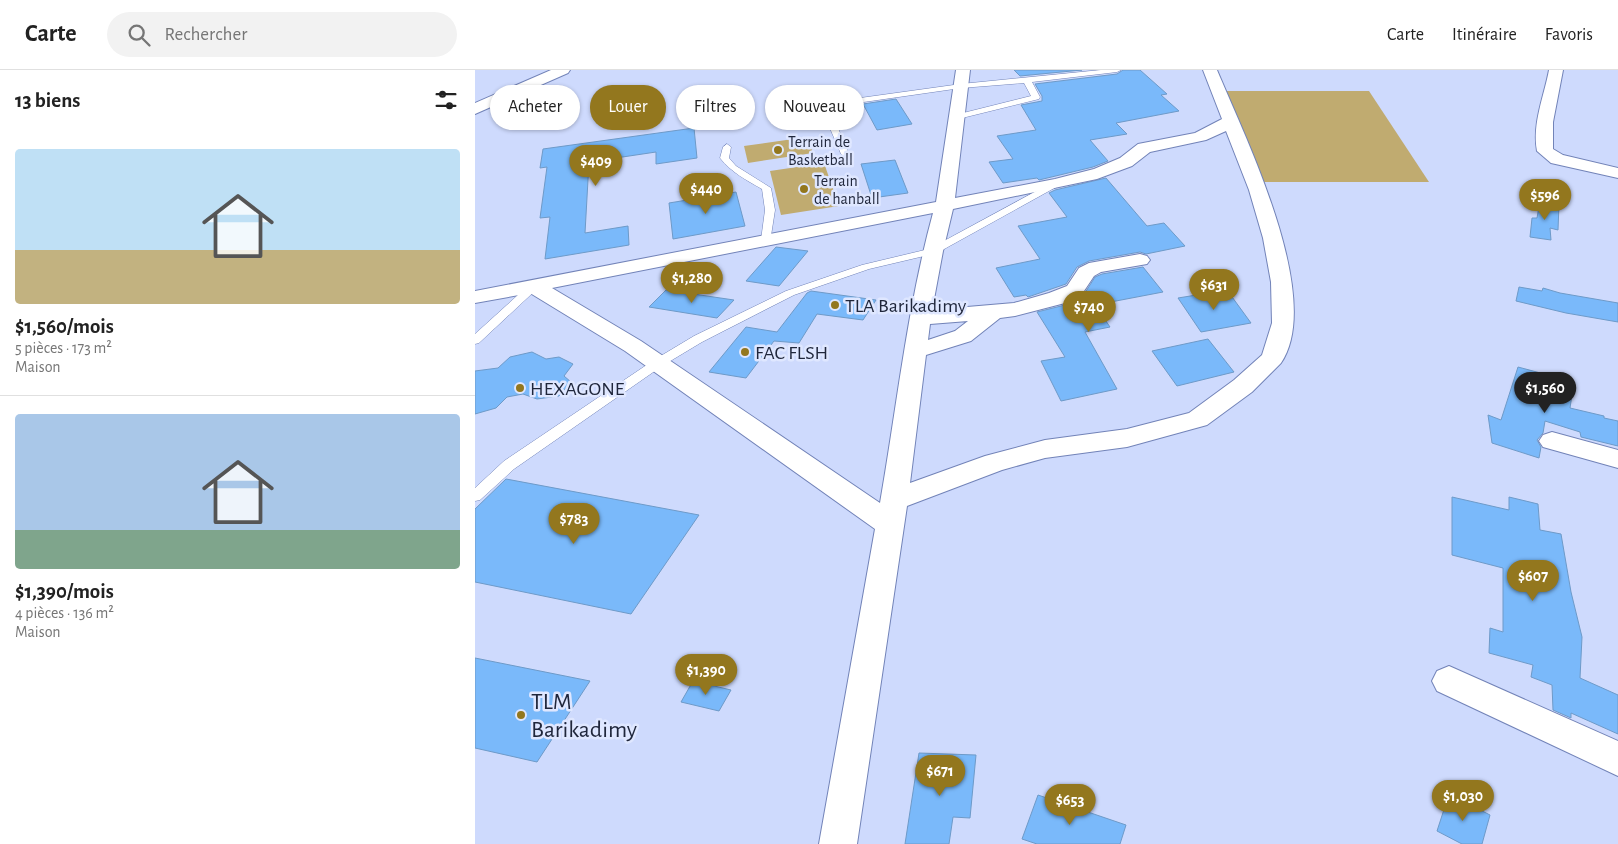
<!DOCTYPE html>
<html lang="fr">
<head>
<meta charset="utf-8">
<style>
  :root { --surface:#fff; --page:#f2f2f2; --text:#222; --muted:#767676; --line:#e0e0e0; --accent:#93771e }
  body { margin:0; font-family:"Alegreya Sans",sans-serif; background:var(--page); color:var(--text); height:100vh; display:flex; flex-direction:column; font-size:19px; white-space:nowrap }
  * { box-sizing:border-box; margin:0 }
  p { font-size:16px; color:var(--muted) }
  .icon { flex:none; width:28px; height:28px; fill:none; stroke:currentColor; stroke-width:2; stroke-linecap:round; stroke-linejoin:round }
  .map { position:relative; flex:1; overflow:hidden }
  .drawer { display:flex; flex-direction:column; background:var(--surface); width:475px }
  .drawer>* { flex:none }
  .hud { position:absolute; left:15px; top:15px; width:475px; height:45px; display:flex; gap:10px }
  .price { position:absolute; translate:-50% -42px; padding:0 11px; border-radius:18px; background:var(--accent); color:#fff; font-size:16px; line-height:32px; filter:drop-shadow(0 1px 2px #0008) }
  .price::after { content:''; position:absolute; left:50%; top:30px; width:15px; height:11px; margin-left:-8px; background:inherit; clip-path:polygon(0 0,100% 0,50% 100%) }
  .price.current { background:#222; color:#fff }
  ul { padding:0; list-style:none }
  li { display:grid; align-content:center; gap:10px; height:265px; padding:0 15px }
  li+li { border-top:1px solid var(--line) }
  li span { display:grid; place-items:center; height:155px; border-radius:5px; color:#555 }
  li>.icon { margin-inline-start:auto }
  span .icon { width:90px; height:90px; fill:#fffc; stroke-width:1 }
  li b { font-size:21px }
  h2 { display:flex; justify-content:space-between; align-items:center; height:60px; padding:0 15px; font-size:21px }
  .chip { padding:0 18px; border-radius:22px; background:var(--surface); box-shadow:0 1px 4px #0004; font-size:18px; line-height:45px }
  .chip.current { background:var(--accent); color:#fff }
  header { display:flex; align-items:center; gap:30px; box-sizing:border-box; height:70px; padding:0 25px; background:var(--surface); border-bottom:1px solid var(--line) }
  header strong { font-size:24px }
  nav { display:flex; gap:28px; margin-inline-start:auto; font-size:18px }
  .search { width:350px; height:45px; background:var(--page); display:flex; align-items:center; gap:12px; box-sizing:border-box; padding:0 18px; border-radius:28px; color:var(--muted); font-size:19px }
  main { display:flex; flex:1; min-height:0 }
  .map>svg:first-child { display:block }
  .green { fill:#c0ab70 }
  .building { fill:#7ab9fa; stroke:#6e9ac8 }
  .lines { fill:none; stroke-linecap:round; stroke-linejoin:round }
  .lane-casing { stroke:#7283b8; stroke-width:1 }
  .street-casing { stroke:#7283b8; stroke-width:2 }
  .lane { fill:#fff; fill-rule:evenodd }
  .street { fill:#fff; fill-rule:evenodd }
  .poi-dot { fill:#93771e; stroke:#dfe7ff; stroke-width:2 }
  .labels { text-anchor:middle; stroke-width:5; stroke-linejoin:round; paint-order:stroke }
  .far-poi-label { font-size:16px; fill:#1f263b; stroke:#dfe7ff; text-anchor:start }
  .poi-label { font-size:20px; fill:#1f263b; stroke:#dfe7ff; text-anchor:start }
  .near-poi-label { font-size:24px; fill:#1f263b; stroke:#dfe7ff; text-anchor:start }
</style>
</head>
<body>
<header>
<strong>Carte</strong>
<div class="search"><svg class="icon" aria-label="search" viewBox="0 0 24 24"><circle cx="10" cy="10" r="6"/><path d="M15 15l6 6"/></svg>Rechercher</div>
<nav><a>Carte</a><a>Itinéraire</a><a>Favoris</a></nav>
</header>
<main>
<section class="drawer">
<h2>13 biens<svg class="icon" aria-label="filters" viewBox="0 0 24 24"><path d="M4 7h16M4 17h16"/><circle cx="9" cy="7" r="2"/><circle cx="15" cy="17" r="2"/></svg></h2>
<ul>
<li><span style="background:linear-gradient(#bfe0f5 65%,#c2b280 0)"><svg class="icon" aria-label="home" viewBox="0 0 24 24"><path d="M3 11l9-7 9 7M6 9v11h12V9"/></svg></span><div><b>$1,560/mois</b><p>5 pièces · 173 m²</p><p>Maison</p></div></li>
<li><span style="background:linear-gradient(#a9c7e8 75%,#7fa58c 0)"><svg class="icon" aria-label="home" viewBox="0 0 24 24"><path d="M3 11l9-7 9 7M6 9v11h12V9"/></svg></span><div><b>$1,390/mois</b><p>4 pièces · 136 m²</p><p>Maison</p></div></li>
</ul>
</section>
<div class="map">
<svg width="1143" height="774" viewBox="0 0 1143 774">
  <rect width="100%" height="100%" fill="#cedafd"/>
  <!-- green -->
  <g class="green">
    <polygon points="748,21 894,21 954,112 781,112"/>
    <polygon points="332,67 338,83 273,93 269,76"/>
    <polygon points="349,93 364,136 306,145 295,101"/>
  </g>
  <!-- building -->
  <g class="building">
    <polygon points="539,0 607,0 545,6"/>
    <polygon points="648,0 665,0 692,24 686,25 704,41 641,53 652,64 615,70 633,91 618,97 564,110 562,108 528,113 514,92 538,89 522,66 561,60 546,35 567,31 567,26 560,14 642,4"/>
    <polygon points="421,29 437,54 402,60 388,34"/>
    <polygon points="219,58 222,88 181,94 181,82 114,92 110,163 153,156 154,175 70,189 75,147 65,148 72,97 65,98 68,79"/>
    <polygon points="420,90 433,123 397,128 386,94"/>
    <polygon points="631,108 672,156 689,153 710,176 671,184 665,182 614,191 602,197 591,214 553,227 551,225 539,227 521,198 565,189 543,156 592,147 574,123 580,120"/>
    <polygon points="261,122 270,156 198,169 194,133"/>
    <polygon points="1065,131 1084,134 1083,160 1075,158 1076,170 1055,167 1057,148 1062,148"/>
    <polygon points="301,177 333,181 304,216 271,211"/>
    <polygon points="668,197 688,222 620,235 635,257 610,262 642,319 586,331 566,291 590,287 562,242 590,235 608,226 620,207 627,204"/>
    <polygon points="1044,217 1067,221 1068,218 1085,223 1143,233 1143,252 1091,243 1041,231"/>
    <polygon points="191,220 259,230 242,248 174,237"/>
    <polygon points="752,220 776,253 726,262 703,228"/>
    <polygon points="336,221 401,230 388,250 342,244 324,273 299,271 271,308 234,302 271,257 302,262 332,223"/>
    <polygon points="733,269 759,302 702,316 677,281"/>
    <polygon points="57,282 71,289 84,287 98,294 89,306 96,312 84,326 62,329 48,324 32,327 21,338 0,344 0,301 23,298 35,287"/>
    <polygon points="1043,297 1099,312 1095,338 1129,346 1129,348 1143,351 1143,376 1106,367 1105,362 1070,351 1068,363 1062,370 1066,377 1064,388 1017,373 1013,345 1026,350"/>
    <polygon points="31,409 224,445 156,544 0,512 0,439"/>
    <polygon points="977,427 1034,440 1034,427 1063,434 1065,460 1086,464 1096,522 1107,567 1105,608 1143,625 1143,664 1096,643 1096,648 1078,640 1077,615 1056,607 1058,595 1014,583 1015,558 1028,562 1028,498 977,485"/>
    <polygon points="0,588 115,611 62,692 0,678"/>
    <polygon points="218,611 256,620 244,641 206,632"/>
    <polygon points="444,683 501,685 495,748 478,747 474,774 430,774"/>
    <polygon points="974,724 1015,745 1007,774 987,774 962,761"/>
    <polygon points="563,725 651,755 645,774 562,774 547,769"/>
  </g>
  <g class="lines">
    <!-- lane casing -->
    <g class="lane-casing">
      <g id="lane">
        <polygon points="626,0 646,0 642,2 557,12 565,27 564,29 483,49 480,49 480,45 556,26 549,13 486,18 354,37 374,84 370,87 366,84 345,35 349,33 486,14"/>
        <path d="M252 74 256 77 254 88 261 96 296 118 300 140 295 172H287L286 170 290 140 287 119C271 110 256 102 245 88L248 77Z"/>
        <polygon points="580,111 583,112 583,116 462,183 394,199 319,225 227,272 187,296 39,399 5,430 0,431 0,418 29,391 179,290 219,266 311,221 387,195 454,179"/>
        <polygon points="59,213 64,216 63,218 4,273 0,274 0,264 55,214"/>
      </g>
    </g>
    <!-- street casing -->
    <g class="street-casing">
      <g id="street">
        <polygon points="76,0 95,0 93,3 0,44 0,33"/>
        <path d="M481 0H495L480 128 580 109 619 99 645 88 663 74 720 63 747 49 728 0H742C769 65 850 228 806 293L777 322 732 355 652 377 570 388 527 400 432 436 382 774H344L400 459 150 281 55 223 0 233V221L461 132ZM751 61 774 120 788 168 796 212 797 253 787 285 759 310 714 343 652 359 570 370 510 386 435 413 451 285 496 271 525 248 540 246 590 233 607 224 619 206 626 202 672 194 675 190 672 186 665 184 614 193 604 198 592 216 574 223 539 233 457 240 468 181 478 139 622 109 657 96 675 82 731 70ZM458 143C432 238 422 336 405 433L166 271 77 218ZM493 251 480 261 453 270 455 254Z"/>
        <path d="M1074 0H1088L1078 52V79L1088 85 1143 98V108L1076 93 1062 81C1057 53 1069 27 1074 0Z"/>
        <polygon points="1077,362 1143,380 1143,398 1068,377 1064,371 1068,365"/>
        <polygon points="974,596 1143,671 1143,706 962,621 957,611 962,601"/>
      </g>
    </g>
    <!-- lane -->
    <use href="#lane" class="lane"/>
    <!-- street -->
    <use href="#street" class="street"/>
  </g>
  <!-- markers -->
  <g class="poi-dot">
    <circle cx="303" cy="80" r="5"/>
    <circle cx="329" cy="119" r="5"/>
    <circle cx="360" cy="235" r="5"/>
    <circle cx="270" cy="282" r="5"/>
    <circle cx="45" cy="318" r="5"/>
    <circle cx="46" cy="645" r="5"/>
  </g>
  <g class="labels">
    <!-- far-poi labels -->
    <g class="far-poi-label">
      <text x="313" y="77">Terrain de<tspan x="313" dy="18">Basketball</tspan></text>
      <text x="339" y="116">Terrain<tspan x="339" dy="18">de hanball</tspan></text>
    </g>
    <!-- poi labels -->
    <g class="poi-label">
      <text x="370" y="242">TLA Barikadimy</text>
      <text x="280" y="289">FAC FLSH</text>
      <text x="55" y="325">HEXAGONE</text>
    </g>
    <!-- near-poi labels -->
    <g class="near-poi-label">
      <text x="56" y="639">TLM<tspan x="56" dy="28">Barikadimy</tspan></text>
    </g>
  </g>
</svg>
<b class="price" style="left:121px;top:117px">$409</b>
<b class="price" style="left:231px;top:145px">$440</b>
<b class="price" style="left:1070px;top:151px">$596</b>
<b class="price" style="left:217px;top:234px">$1,280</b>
<b class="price" style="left:739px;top:241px">$631</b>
<b class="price" style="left:614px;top:263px">$740</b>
<b class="price current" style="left:1070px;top:344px">$1,560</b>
<b class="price" style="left:99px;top:475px">$783</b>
<b class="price" style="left:1058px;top:532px">$607</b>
<b class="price" style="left:231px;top:626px">$1,390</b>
<b class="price" style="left:465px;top:727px">$671</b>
<b class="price" style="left:988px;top:752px">$1,030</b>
<b class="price" style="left:595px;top:756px">$653</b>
<div class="hud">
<a class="chip">Acheter</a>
<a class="chip current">Louer</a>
<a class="chip">Filtres</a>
<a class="chip">Nouveau</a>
</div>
</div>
</main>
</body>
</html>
